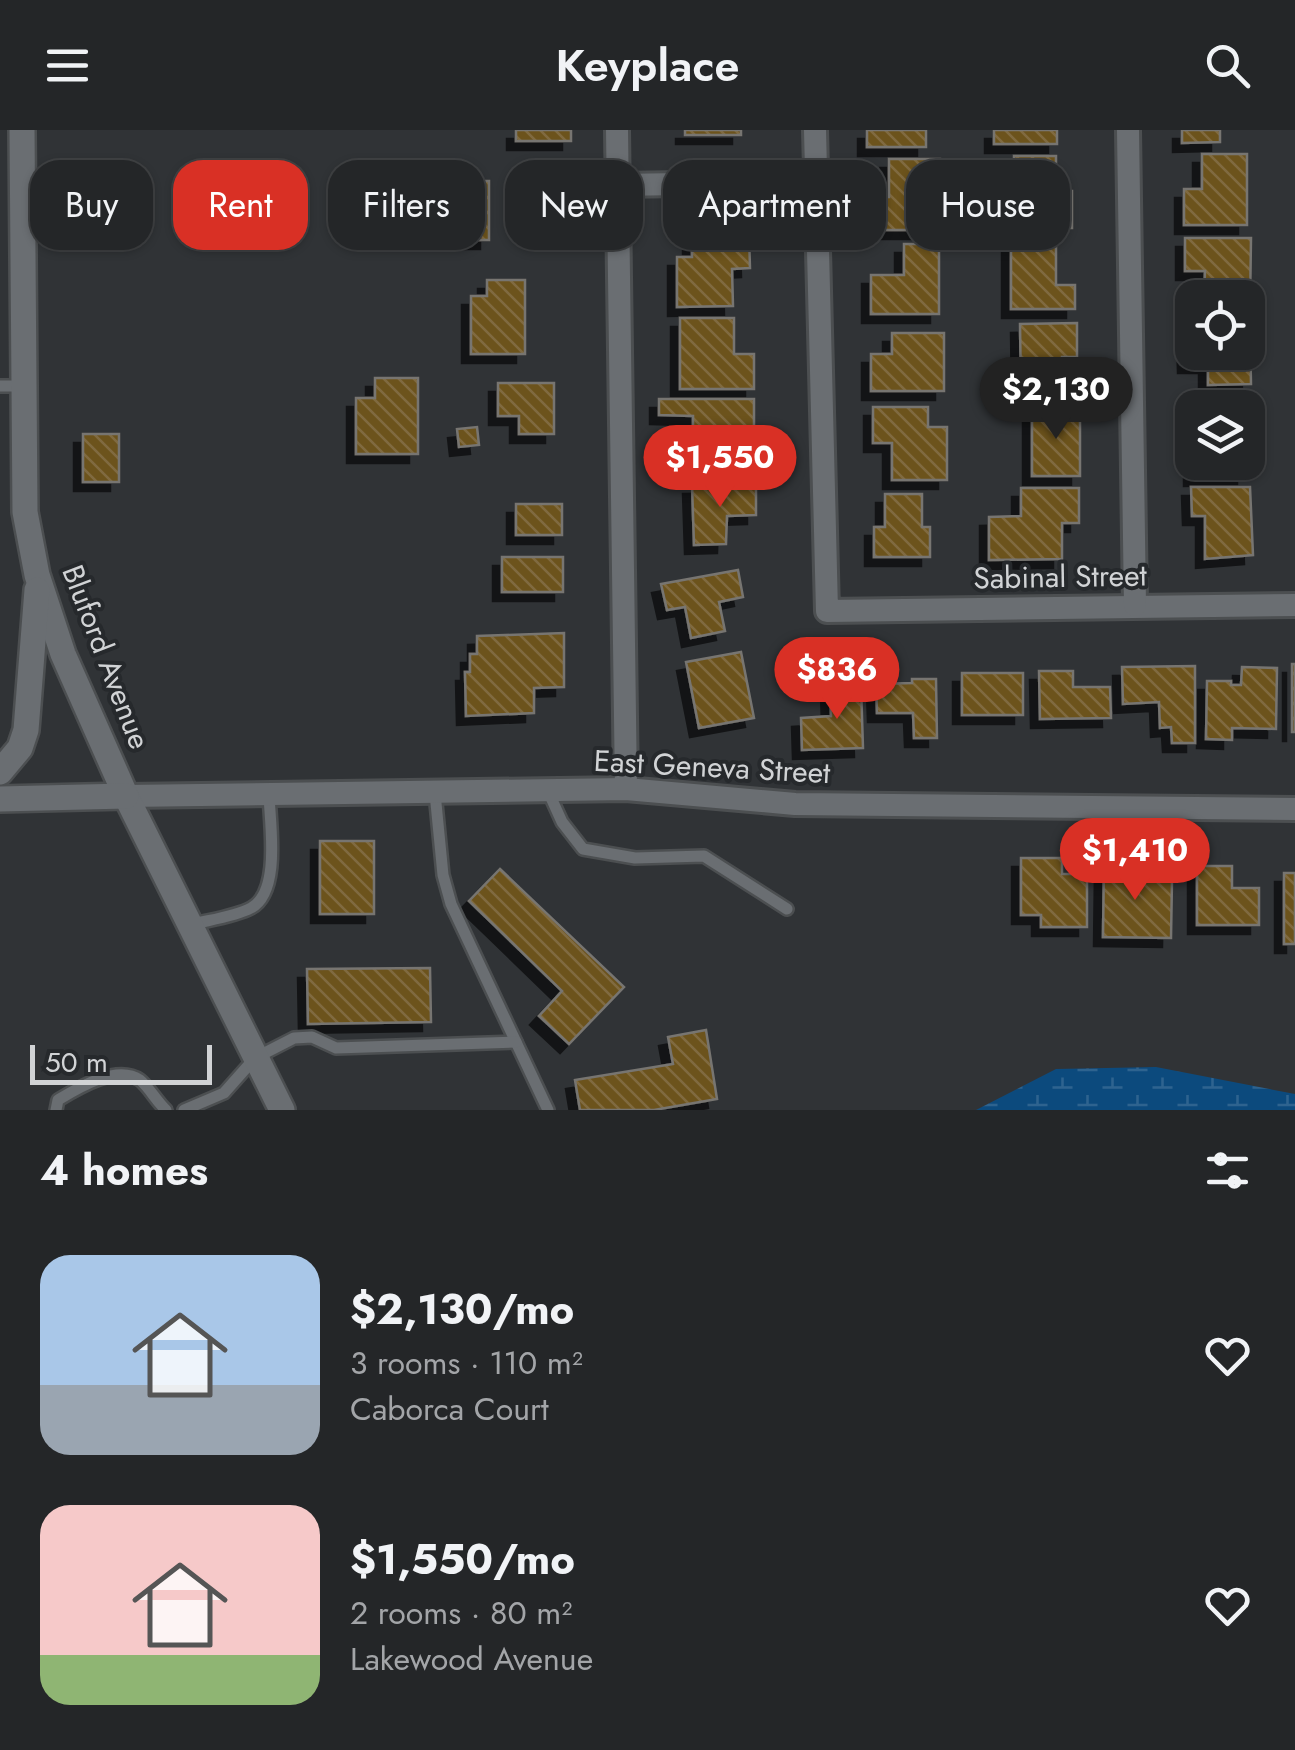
<!DOCTYPE html>
<html lang="en">
<head>
<meta charset="utf-8">
<style>
  :root { --surface:#242628; --page:#2c2e30; --text:#f1f3f6; --muted:#a3a5a8; --line:#414345; --accent:#d93025 }
  body { margin:0; font-family:Jost,sans-serif; background:var(--page); color:var(--text); height:100vh; display:flex; flex-direction:column; font-size:38px; white-space:nowrap }
  * { box-sizing:border-box; margin:0 }
  p { font-size:32px; color:var(--muted) }
  .icon { flex:none; width:55px; height:55px; fill:none; stroke:currentColor; stroke-width:2; stroke-linecap:round; stroke-linejoin:round }
  .map { position:relative; height:980px; overflow:hidden }
  .side { display:flex; flex-direction:column; background:var(--surface); flex:1 }
  .side>* { flex:none }
  .top-card { position:absolute; left:30px; top:30px; width:1235px; height:90px; display:flex; gap:20px }
  .fabs { position:absolute; left:1175px; top:150px; display:grid; gap:20px }
  .fabs a { display:grid; place-items:center; width:90px; height:90px; border-radius:20px; background:var(--surface); box-shadow:0 2px 8px #0004,0 0 0 2px var(--line); font-size:50px }
  .scale { position:absolute; left:30px; bottom:25px; width:182px; box-sizing:border-box; padding-left:10px; border:5px solid #d1d3d5; border-top:0; font-size:28px; line-height:35px; white-space:nowrap; color:#d1d3d5; -webkit-text-stroke:8px #26292c; paint-order:stroke }
  .price { position:absolute; translate:-50% -85px; padding:0 22px; border-radius:35px; background:var(--accent); color:#fff; font-size:32px; line-height:65px; filter:drop-shadow(0 2px 5px #0008) }
  .price::after { content:''; position:absolute; left:50%; top:60px; width:30px; height:22px; margin-left:-15px; background:inherit; clip-path:polygon(0 0,100% 0,50% 100%) }
  .price.selected { background:#222; color:#fff }
  ul { padding:0; list-style:none }
  li { display:flex; align-items:center; gap:30px; height:250px; padding:0 40px }
  li span { display:grid; place-items:center; flex:none; width:280px; height:200px; border-radius:30px; color:#555 }
  li>.icon { margin-inline-start:auto }
  span .icon { width:120px; height:120px; fill:#fffc; stroke-width:1 }
  li b { font-size:42px }
  h2 { display:flex; justify-content:space-between; align-items:center; height:120px; padding:0 40px; font-size:42px }
  .tag { padding:0 35px; border-radius:30px; background:var(--surface); box-shadow:0 2px 8px #0004,0 0 0 2px var(--line); font-size:35px; line-height:90px }
  .tag.selected { background:var(--accent); color:#fff }
  header { display:flex; justify-content:space-between; align-items:center; height:130px; padding:0 40px; background:var(--surface); font-size:45px; font-weight:600 }
  .map>svg:first-child { display:block }
  .wetland { fill:url(#wetland-marsh) }
  .building { fill:url(#building-back-hatch); stroke:#777571; stroke-width:2.5; filter:url(#shadow) }
  .lines { fill:none; stroke-linecap:round; stroke-linejoin:round }
  .service-casing { stroke:#4c4f51; stroke-width:16 }
  .minor-casing { stroke:#4c4f51; stroke-width:28 }
  .tertiary-casing { stroke:#4c4f51; stroke-width:30 }
  .service { stroke:#6a6e72; stroke-width:11 }
  .minor { stroke:#6a6e72; stroke-width:22 }
  .tertiary { stroke:#6a6e72; stroke-width:25 }
  .labels { text-anchor:middle; stroke-width:8; stroke-linejoin:round; paint-order:stroke }
  .street-label { font-size:30px; fill:#d1d3d5; stroke:#26292c }
</style>
</head>
<body>
<header><svg class="icon" aria-label="menu" viewBox="0 0 24 24"><path d="M4 6h16M4 12h16M4 18h16"/></svg>Keyplace<svg class="icon" aria-label="search" viewBox="0 0 24 24"><circle cx="10" cy="10" r="6"/><path d="M15 15l6 6"/></svg></header>
<div class="map">
<svg width="1295" height="980" viewBox="0 0 1295 980">
  <defs>
    <pattern id="wetland-marsh" width="20" height="14" patternUnits="userSpaceOnUse" patternTransform="scale(2.5)"><rect width="20" height="14" fill="#0c4a7d"/><path d="M1 5h8M5 5V1M11 12h8M15 12V8" fill="none" stroke="#2e638f"/></pattern>
    <pattern id="building-back-hatch" width="6" height="6" patternUnits="userSpaceOnUse" patternTransform="scale(2.5)"><rect width="6" height="6" fill="#6c531f"/><path d="M-1 5l2 2M0 0l6 6M5-1l2 2" fill="none" stroke="#806b3f"/></pattern>
    <filter id="shadow"><feDropShadow dx="-9" dy="9" stdDeviation="0" flood-color="#0009"/></filter>
  </defs>
  <rect width="100%" height="100%" fill="#303336"/>
  <!-- wetland -->
  <polygon class="wetland" points="1156,937 1295,964 1295,980 976,980 1056,939"/>
  <!-- building -->
  <g class="building">
    <rect x="516" y="0" width="55" height="11"/>
    <rect x="685" y="0" width="56" height="5"/>
    <rect x="867" y="0" width="59" height="17"/>
    <rect x="994" y="0" width="63" height="14"/>
    <polygon points="1182,0 1220,0 1220,12 1182,13"/>
    <polygon points="1202,24 1247,24 1247,95 1184,95 1184,59 1202,59"/>
    <polygon points="1014,26 1056,26 1056,61 1072,61 1072,98 1014,98"/>
    <polygon points="889,29 940,29 940,100 871,100 871,67 889,67"/>
    <rect x="429" y="51" width="60" height="59"/>
    <polygon points="692,104 749,104 750,138 732,139 733,176 677,177 677,127 692,127"/>
    <polygon points="1185,108 1251,108 1250,178 1248,168 1204,168 1205,141 1185,141"/>
    <polygon points="1011,113 1056,113 1056,155 1075,155 1075,179 1011,179"/>
    <polygon points="904,114 939,114 939,184 871,184 871,145 904,145"/>
    <polygon points="487,150 525,150 525,224 471,224 471,166 487,166"/>
    <polygon points="680,188 734,188 734,224 754,224 754,259 680,259"/>
    <polygon points="1077,193 1077,227 1062,227 1062,263 1021,263 1020,194"/>
    <polygon points="1186,197 1192,197 1192,222 1248,222 1248,197 1250,197 1251,254 1208,255 1208,234 1187,234"/>
    <polygon points="892,203 944,203 944,261 871,261 871,224 892,224"/>
    <polygon points="375,248 418,248 418,324 356,324 356,268 375,268"/>
    <polygon points="498,253 554,253 554,304 519,304 519,286 498,286"/>
    <polygon points="659,269 754,269 754,342 713,342 713,305 693,305 693,286 659,285"/>
    <polygon points="1245,270 1245,278 1193,278 1193,271"/>
    <polygon points="873,277 928,277 928,297 947,297 947,350 892,350 892,313 873,313"/>
    <rect x="1032" y="277" width="48" height="69"/>
    <polygon points="477,297 479,315 459,317 457,299"/>
    <rect x="83" y="304" width="36" height="48"/>
    <polygon points="1193,332 1246,332 1246,346 1193,347"/>
    <polygon points="756,354 756,385 727,386 726,414 694,415 692,355"/>
    <polygon points="1191,357 1250,357 1253,425 1205,429 1205,386 1192,386"/>
    <polygon points="1021,358 1079,358 1079,393 1062,393 1062,429 989,430 989,387 1021,386"/>
    <polygon points="885,364 922,364 922,397 930,397 930,427 874,427 874,397 885,397"/>
    <rect x="516" y="374" width="46" height="31"/>
    <rect x="502" y="427" width="61" height="35"/>
    <polygon points="738,440 743,467 719,472 725,501 691,508 685,477 667,480 661,454"/>
    <polygon points="564,503 564,557 534,558 534,583 466,586 465,542 470,542 470,524 477,524 477,506"/>
    <polygon points="741,522 754,588 699,598 686,532"/>
    <rect x="1292" y="534" width="3" height="68"/>
    <polygon points="1195,536 1195,613 1172,613 1171,597 1160,598 1159,572 1123,574 1122,537"/>
    <polygon points="1242,537 1277,538 1276,599 1232,598 1232,610 1206,609 1207,551 1231,551 1231,555 1241,555"/>
    <polygon points="1039,541 1073,541 1073,557 1110,557 1111,588 1040,589"/>
    <rect x="962" y="543" width="61" height="42"/>
    <polygon points="912,549 936,549 937,608 914,608 913,583 877,583 876,554 912,553"/>
    <polygon points="861,555 863,618 802,620 801,588 831,586 830,556"/>
    <rect x="320" y="711" width="54" height="73"/>
    <polygon points="1021,728 1062,728 1062,744 1087,744 1087,797 1041,797 1041,785 1021,785"/>
    <polygon points="1104,730 1139,730 1138,750 1172,750 1171,808 1103,807"/>
    <polygon points="1197,736 1232,736 1232,758 1259,758 1259,795 1197,795"/>
    <polygon points="500,739 624,857 569,914 539,886 562,861 469,771"/>
    <rect x="1284" y="743" width="11" height="71"/>
    <polygon points="430,838 431,892 308,894 307,839"/>
    <polygon points="706,900 717,969 654,980 580,980 575,950 673,934 668,907"/>
  </g>
  <g class="lines">
    <!-- service casing -->
    <g class="service-casing">
      <g id="service">
        <polyline points="0,256 24,256"/>
        <polyline points="548,661 562,692 583,719 635,728 704,726 787,779"/>
        <polyline points="435,663 443,745 451,774 548,980"/>
        <path d="M189 795C208 790 234 787 251 778 281 762 270 694 269 665"/>
        <path d="M56 980 58 970C78 958 117 934 140 950 149 957 157 972 166 980"/>
        <polyline points="184,980 224,963 255,928 294,908 312,907 336,918 516,912"/>
      </g>
    </g>
    <!-- minor casing -->
    <g class="minor-casing">
      <g id="minor">
        <polyline points="617,0 626,659"/>
        <polyline points="815,0 827,481 1295,475"/>
        <polyline points="1128,0 1135,475"/>
        <polyline points="617,55 816,52"/>
        <polyline points="126,666 626,659 795,674 1295,679"/>
      </g>
    </g>
    <!-- tertiary casing -->
    <g class="tertiary-casing">
      <g id="tertiary">
        <polyline points="22,0 25,382 37,445 63,524 126,666 282,980"/>
        <polyline points="0,642 20,618 26,600 37,460"/>
        <polyline points="0,669 126,666"/>
      </g>
    </g>
    <!-- service -->
    <use href="#service" class="service"/>
    <!-- minor -->
    <use href="#minor" class="minor"/>
    <!-- tertiary -->
    <use href="#tertiary" class="tertiary"/>
  </g>
  <g class="labels">
    <!-- street labels -->
    <g class="street-label">
      <text transform="translate(1060 447) rotate(-1)" y="10">Sabinal Street</text>
      <text transform="translate(106 527) rotate(69)" y="10">Bluford Avenue</text>
      <text transform="translate(712 637) rotate(3)" y="10">East Geneva Street</text>
    </g>
  </g>
</svg>
<div class="fabs">
<a><svg class="icon" aria-label="locate" viewBox="0 0 24 24"><circle cx="12" cy="12" r="6"/><path d="M12 2v4M12 18v4M2 12h4M18 12h4"/></svg></a>
<a><svg class="icon" aria-label="layers" viewBox="0 0 24 24"><path d="M12 4l9 5-9 5-9-5zM3 14l9 5 9-5"/></svg></a>
</div>
<div class="scale">50 m</div>
<b class="price selected" style="left:1056px;top:312px">$2,130</b>
<b class="price" style="left:720px;top:380px">$1,550</b>
<b class="price" style="left:837px;top:592px">$836</b>
<b class="price" style="left:1135px;top:773px">$1,410</b>
<div class="top-card">
<a class="tag">Buy</a>
<a class="tag selected">Rent</a>
<a class="tag">Filters</a>
<a class="tag">New</a>
<a class="tag">Apartment</a>
<a class="tag">House</a>
</div>
</div>
<section class="side">
<h2>4 homes<svg class="icon" aria-label="filters" viewBox="0 0 24 24"><path d="M4 7h16M4 17h16"/><circle cx="9" cy="7" r="2"/><circle cx="15" cy="17" r="2"/></svg></h2>
<ul>
<li><span style="background:linear-gradient(#a9c7e8 65%,#9aa5b1 0)"><svg class="icon" aria-label="home" viewBox="0 0 24 24"><path d="M3 11l9-7 9 7M6 9v11h12V9"/></svg></span><div><b>$2,130/mo</b><p>3 rooms · 110 m²</p><p>Caborca Court</p></div><svg class="icon" aria-label="heart" viewBox="0 0 24 24"><path d="M12 20l-8-8c-3-5 5-10 8-4 3-6 11-1 8 4z"/></svg></li>
<li><span style="background:linear-gradient(#f6c9c9 75%,#8fb573 0)"><svg class="icon" aria-label="home" viewBox="0 0 24 24"><path d="M3 11l9-7 9 7M6 9v11h12V9"/></svg></span><div><b>$1,550/mo</b><p>2 rooms · 80 m²</p><p>Lakewood Avenue</p></div><svg class="icon" aria-label="heart" viewBox="0 0 24 24"><path d="M12 20l-8-8c-3-5 5-10 8-4 3-6 11-1 8 4z"/></svg></li>
</ul>
</section>
</body>
</html>
